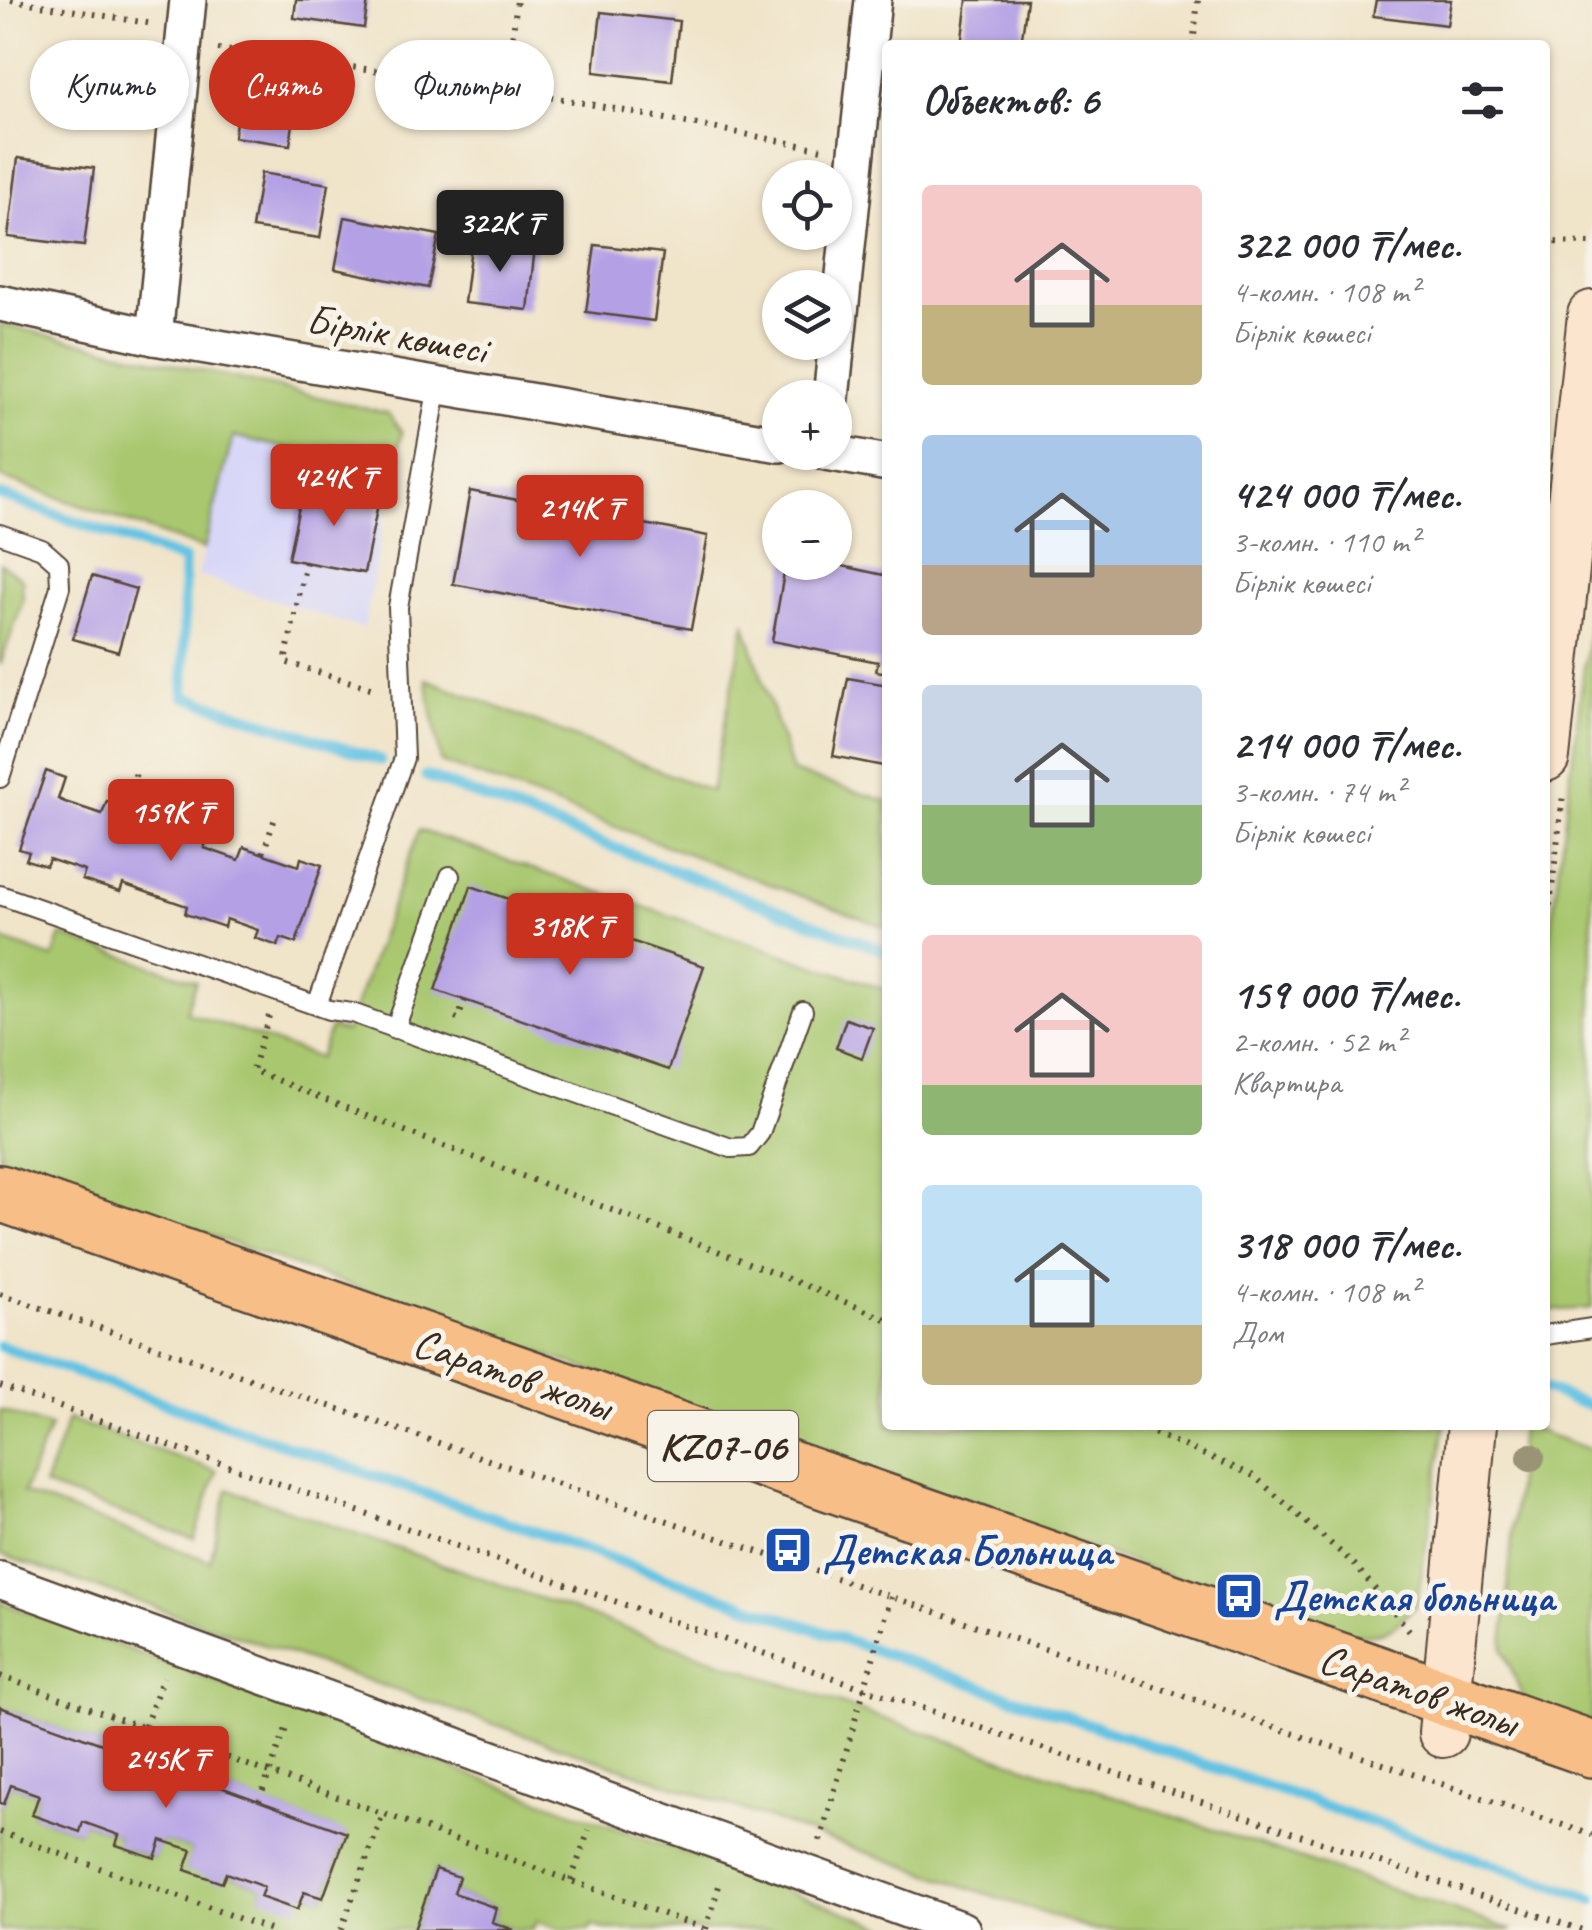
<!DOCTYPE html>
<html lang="ru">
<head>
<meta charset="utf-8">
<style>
  :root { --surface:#fff; --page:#f2f2f3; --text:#2b2b33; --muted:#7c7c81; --accent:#c8321e }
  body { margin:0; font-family:Caveat,sans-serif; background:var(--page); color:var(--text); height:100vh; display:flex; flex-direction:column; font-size:38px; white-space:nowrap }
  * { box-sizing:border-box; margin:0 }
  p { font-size:32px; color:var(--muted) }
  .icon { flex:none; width:55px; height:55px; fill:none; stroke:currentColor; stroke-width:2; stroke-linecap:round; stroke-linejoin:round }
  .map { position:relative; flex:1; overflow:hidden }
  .drawer { position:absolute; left:882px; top:40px; width:668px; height:1390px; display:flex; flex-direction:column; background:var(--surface); border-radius:10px; box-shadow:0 2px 8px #0004 }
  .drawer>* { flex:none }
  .top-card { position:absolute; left:30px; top:40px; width:702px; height:90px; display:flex; gap:20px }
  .tools { position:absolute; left:762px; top:160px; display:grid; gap:20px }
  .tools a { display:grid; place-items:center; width:90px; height:90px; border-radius:50%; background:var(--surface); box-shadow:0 2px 8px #0004; font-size:50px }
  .price { position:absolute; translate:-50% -85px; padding:0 22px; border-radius:10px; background:var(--accent); color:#fff; font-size:32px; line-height:65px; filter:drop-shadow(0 2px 5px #0008) }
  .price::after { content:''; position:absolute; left:50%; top:60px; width:30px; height:22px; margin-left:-15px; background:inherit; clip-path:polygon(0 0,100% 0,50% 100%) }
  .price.on { background:#222; color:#fff }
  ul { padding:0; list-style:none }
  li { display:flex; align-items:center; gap:30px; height:250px; padding:0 40px }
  li span { display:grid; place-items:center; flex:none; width:280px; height:200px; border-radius:10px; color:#555 }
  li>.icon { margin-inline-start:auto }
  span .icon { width:120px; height:120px; fill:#fffc; stroke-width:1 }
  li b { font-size:42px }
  h2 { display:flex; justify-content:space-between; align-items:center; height:120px; padding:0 40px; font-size:42px }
  .pill { padding:0 35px; border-radius:45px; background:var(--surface); box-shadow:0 2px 8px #0004; font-size:35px; line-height:90px }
  .pill.on { background:var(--accent); color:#fff }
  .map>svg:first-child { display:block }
  .built { fill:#d8d7f8 }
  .green { fill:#a8c76e; stroke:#727846; stroke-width:2.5 }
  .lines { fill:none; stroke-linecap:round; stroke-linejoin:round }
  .stream { stroke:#65c3e3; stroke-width:11 }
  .building { fill:#b4a0e5 }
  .service-casing { stroke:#564638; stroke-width:22 }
  .minor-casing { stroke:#564638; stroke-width:40 }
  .secondary-casing { stroke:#564638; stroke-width:52 }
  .primary-casing { stroke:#564638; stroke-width:60 }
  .path { stroke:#564638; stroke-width:6; stroke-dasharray:2.5 8; stroke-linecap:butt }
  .service { stroke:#fff; stroke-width:18 }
  .minor { stroke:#fff; stroke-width:35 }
  .secondary { stroke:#fce5cf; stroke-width:48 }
  .primary { stroke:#f7be87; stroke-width:55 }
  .tree { fill:#9b9376 }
  .labels { text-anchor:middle; stroke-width:10; stroke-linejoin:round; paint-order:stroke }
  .shield { fill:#f7f3e8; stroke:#73665b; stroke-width:2.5 }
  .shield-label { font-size:40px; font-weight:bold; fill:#3b2a1e }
  .street-label { font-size:42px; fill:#3b2a1e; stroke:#f7f3e8 }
  .transit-label { font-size:42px; font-weight:bold; fill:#164399; stroke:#f7f3e8; text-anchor:start }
</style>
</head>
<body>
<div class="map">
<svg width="1592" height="1930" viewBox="0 0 1592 1930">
  <rect width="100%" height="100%" fill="#f7f3e8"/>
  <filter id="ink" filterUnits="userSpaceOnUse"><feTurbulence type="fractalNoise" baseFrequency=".01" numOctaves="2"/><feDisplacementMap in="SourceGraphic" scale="20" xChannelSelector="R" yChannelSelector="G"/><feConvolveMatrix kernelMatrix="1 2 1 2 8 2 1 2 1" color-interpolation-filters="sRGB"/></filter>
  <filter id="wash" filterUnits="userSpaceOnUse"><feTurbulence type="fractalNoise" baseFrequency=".0048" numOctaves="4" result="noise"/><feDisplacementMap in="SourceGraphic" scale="40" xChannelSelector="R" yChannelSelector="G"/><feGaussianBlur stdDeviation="2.25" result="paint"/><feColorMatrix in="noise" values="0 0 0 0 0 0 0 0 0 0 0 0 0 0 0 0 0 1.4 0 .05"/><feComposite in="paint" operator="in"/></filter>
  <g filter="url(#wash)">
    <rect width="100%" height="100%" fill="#f0e4c9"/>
    <!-- built -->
    <polygon class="built" points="233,436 393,472 364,629 198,576"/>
    <!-- green -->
    <g class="green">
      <polygon points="0,324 388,413 402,432 393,472 233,436 204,549 0,477"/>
      <polygon points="0,563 22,579 23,600 0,666"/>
      <polygon points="1592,605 1592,1308 1545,1311 1545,975"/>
      <polygon points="745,624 792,772 887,801 887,928 441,762 426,679 711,791"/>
      <path d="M419 830 887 990 888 1425H1445L1417 1603C1388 1641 1374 1635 1330 1633L0 1161V939L53 958 61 935 196 981 186 1012 319 1058 330 1028 346 1032Z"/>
      <polygon points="0,1410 50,1427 23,1493 210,1561 228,1489 858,1710 1513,1930 1092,1930 0,1554"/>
      <polygon points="68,1419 217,1471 194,1539 44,1486"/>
      <polygon points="1521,1425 1592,1450 1592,1725 1525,1702 1503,1649"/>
      <polygon points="0,1602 894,1930 607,1930 592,1925 590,1930 561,1930 536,1921 533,1930 516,1930 492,1922 496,1908 454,1893 436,1869 414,1930 0,1930 0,1803 4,1803 11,1785 39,1795 32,1815 79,1832 83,1822 119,1835 117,1845 154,1858 161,1840 192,1850 186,1870 226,1873 264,1887 261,1897 304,1892 324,1898 347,1834 0,1707"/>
    </g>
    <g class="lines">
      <!-- stream -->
      <g class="stream">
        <polyline points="0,495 184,560 184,696 380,760"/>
        <polyline points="426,776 888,952"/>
        <polyline points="0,1346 1592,1899"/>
        <polyline points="1545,1389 1592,1407"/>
      </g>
    </g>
    <g id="blocks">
      <!-- building -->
      <g class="building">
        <polygon points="296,0 368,0 364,28 294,18"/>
        <polygon points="967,0 1027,0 1021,45 961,45"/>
        <polygon points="1376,0 1451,0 1447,25 1373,16"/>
        <polygon points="601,12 679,21 672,81 594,72"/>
        <polygon points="243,68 300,75 290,145 234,137"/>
        <polygon points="18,158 94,168 84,246 8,237"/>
        <polygon points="261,173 329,184 320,238 252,228"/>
        <polygon points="345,217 439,235 428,288 335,269"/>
        <polygon points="472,239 535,247 528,310 464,303"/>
        <polygon points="595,245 663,253 654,321 586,312"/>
        <polygon points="304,483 379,499 364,573 288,559"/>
        <polygon points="470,491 708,536 691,629 453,584"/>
        <polygon points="786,562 824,562 888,576 888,673 876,671 878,662 772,641"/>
        <polygon points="92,576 136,589 118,652 73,639"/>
        <polygon points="848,678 888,685 888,767 833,756"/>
        <polygon points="46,771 65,778 58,799 65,802 102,814 107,801 160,819 163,811 205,825 202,833 208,835 204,848 239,860 244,847 299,866 301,858 322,865 296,943 281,938 278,946 255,938 258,930 226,919 224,927 185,914 187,906 123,884 120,892 82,880 85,871 49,859 46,866 26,860 29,852 19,849"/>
        <polygon points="471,886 704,966 668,1070 435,990"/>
        <polygon points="846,1019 873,1028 862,1058 836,1048"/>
        <polygon points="0,1707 347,1833 323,1898 304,1892 297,1910 260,1897 264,1887 226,1873 222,1883 185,1870 192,1850 161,1840 155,1858 116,1845 119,1835 83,1822 80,1832 32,1815 39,1795 11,1785 4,1804 0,1803"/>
        <polygon points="436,1869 459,1877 454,1893 496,1908 492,1922 514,1930 414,1930"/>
      </g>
    </g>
  </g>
  <g filter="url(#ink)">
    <use href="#blocks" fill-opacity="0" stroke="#564638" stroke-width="2.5"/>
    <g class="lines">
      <!-- service casing -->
      <g class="service-casing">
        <g id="service">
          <polyline points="0,534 42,549 59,564 60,587 0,778"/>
          <polyline points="0,895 329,1010 352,1013 731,1148 749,1147 760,1133 803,1011"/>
          <polyline points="317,1005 404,758 398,607 438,385"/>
          <polyline points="395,1029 450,876"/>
          <polyline points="1545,1335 1592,1328"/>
        </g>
      </g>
      <!-- minor casing -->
      <g class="minor-casing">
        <g id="minor">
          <polyline points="0,303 154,337 780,444"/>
          <polyline points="154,337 188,0"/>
          <polyline points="831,398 873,0"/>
          <polyline points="826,452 888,463"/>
          <polyline points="0,1580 962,1930"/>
        </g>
      </g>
      <!-- secondary casing -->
      <g class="secondary-casing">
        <g id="secondary">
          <polyline points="1545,757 1592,315"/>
          <polyline points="1443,1733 1472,1425"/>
        </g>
      </g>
      <!-- primary casing -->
      <g class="primary-casing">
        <polyline id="primary" points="0,1193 1592,1749"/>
      </g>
      <!-- path -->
      <g class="path">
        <polyline points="11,0 153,24"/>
        <polyline points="1193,45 1198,0"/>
        <polyline points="218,49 506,88 822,149"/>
        <polyline points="506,88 517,0"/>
        <polyline points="1545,242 1592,243"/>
        <polyline points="306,562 285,662 377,690"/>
        <polyline points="124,806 136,773"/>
        <polyline points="263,853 275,818"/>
        <polyline points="1545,947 1563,795"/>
        <path d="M269 1016 252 1070C463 1157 678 1231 888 1320"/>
        <polyline points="455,1018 458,1019 465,1000"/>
        <polyline points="0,1294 1592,1835"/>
        <polyline points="0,1386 863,1688 1582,1930"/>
        <polyline points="1135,1425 1254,1476 1354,1564 1410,1631 1408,1632"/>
        <polyline points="0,1676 708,1930"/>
        <polyline points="134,1756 163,1677"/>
        <polyline points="259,1801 288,1723"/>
        <polyline points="0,1832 271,1930"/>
        <polyline points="820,1841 891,1597"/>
        <polyline points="571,1880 589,1830"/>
        <polyline points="706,1929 721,1879"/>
        <polyline points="341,1930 383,1814"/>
      </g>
      <!-- service -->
      <use href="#service" class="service"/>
      <!-- minor -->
      <use href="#minor" class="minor"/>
      <!-- secondary -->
      <use href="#secondary" class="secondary"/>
      <!-- primary -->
      <use href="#primary" class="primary"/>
    </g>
    <!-- trees -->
    <circle class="tree" cx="1531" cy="1457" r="14"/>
  </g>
  <!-- icons -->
  <defs>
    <g id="bus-square" transform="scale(2.5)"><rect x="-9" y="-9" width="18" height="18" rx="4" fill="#1a4fb4" stroke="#f7f3e8"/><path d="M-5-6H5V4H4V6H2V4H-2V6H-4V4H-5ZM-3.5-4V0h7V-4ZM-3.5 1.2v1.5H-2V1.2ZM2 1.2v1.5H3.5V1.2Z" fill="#fff"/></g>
  </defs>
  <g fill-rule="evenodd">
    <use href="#bus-square" x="788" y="1550"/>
    <use href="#bus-square" x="1239" y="1596"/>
  </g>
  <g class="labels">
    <!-- shield labels -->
    <rect class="shield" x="648" y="1411" width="150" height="70" rx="8"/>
    <g class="shield-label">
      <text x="723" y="1460">KZ07-06</text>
    </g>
    <!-- street labels -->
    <g class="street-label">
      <text transform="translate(397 333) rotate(10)" y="15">Бірлік көшесі</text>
      <text transform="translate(513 1373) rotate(19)" y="15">Саратов жолы</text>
      <text transform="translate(1419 1689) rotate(19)" y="15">Саратов жолы</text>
    </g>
    <!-- transit labels -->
    <g class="transit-label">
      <text x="823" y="1565">Детская Больница</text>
      <text x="1274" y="1611">Детская больница</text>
    </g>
  </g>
</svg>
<div class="tools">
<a><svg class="icon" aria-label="locate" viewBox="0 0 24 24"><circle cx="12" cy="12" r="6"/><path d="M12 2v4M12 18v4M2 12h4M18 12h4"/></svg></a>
<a><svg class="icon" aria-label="layers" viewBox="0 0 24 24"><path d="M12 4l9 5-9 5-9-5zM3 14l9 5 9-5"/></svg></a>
<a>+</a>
<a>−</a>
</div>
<b class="price on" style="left:500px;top:275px">322K ₸</b>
<b class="price" style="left:334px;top:529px">424K ₸</b>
<b class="price" style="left:580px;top:560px">214K ₸</b>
<b class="price" style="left:171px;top:864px">159K ₸</b>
<b class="price" style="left:570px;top:978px">318K ₸</b>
<b class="price" style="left:166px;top:1811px">245K ₸</b>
<div class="top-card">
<a class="pill">Купить</a>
<a class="pill on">Снять</a>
<a class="pill">Фильтры</a>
</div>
<section class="drawer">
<h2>Объектов: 6<svg class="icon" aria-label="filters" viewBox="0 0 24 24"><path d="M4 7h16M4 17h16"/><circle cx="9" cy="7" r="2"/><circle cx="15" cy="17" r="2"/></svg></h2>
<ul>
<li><span style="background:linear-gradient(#f6c9c9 60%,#c2b280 0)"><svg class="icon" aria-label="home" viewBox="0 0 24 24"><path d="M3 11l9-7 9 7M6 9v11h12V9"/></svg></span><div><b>322 000 ₸/мес.</b><p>4-комн. · 108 m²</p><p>Бірлік көшесі</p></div></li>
<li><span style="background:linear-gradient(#a9c7e8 65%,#b9a48a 0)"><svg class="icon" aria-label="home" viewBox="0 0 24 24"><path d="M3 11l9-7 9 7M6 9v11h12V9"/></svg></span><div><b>424 000 ₸/мес.</b><p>3-комн. · 110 m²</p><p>Бірлік көшесі</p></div></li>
<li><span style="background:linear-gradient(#c9d6e8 60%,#8fb573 0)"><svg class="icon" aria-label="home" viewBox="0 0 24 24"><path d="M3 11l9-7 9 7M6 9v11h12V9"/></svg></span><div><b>214 000 ₸/мес.</b><p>3-комн. · 74 m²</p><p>Бірлік көшесі</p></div></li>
<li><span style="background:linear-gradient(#f6c9c9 75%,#8fb573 0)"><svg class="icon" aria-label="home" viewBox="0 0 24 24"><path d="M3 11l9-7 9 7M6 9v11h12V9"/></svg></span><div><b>159 000 ₸/мес.</b><p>2-комн. · 52 m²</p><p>Квартира</p></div></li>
<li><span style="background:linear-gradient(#bfe0f5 70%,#c2b280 0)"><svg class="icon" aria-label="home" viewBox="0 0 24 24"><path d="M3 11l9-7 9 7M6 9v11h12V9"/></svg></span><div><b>318 000 ₸/мес.</b><p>4-комн. · 108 m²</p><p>Дом</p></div></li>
</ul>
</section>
</div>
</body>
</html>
